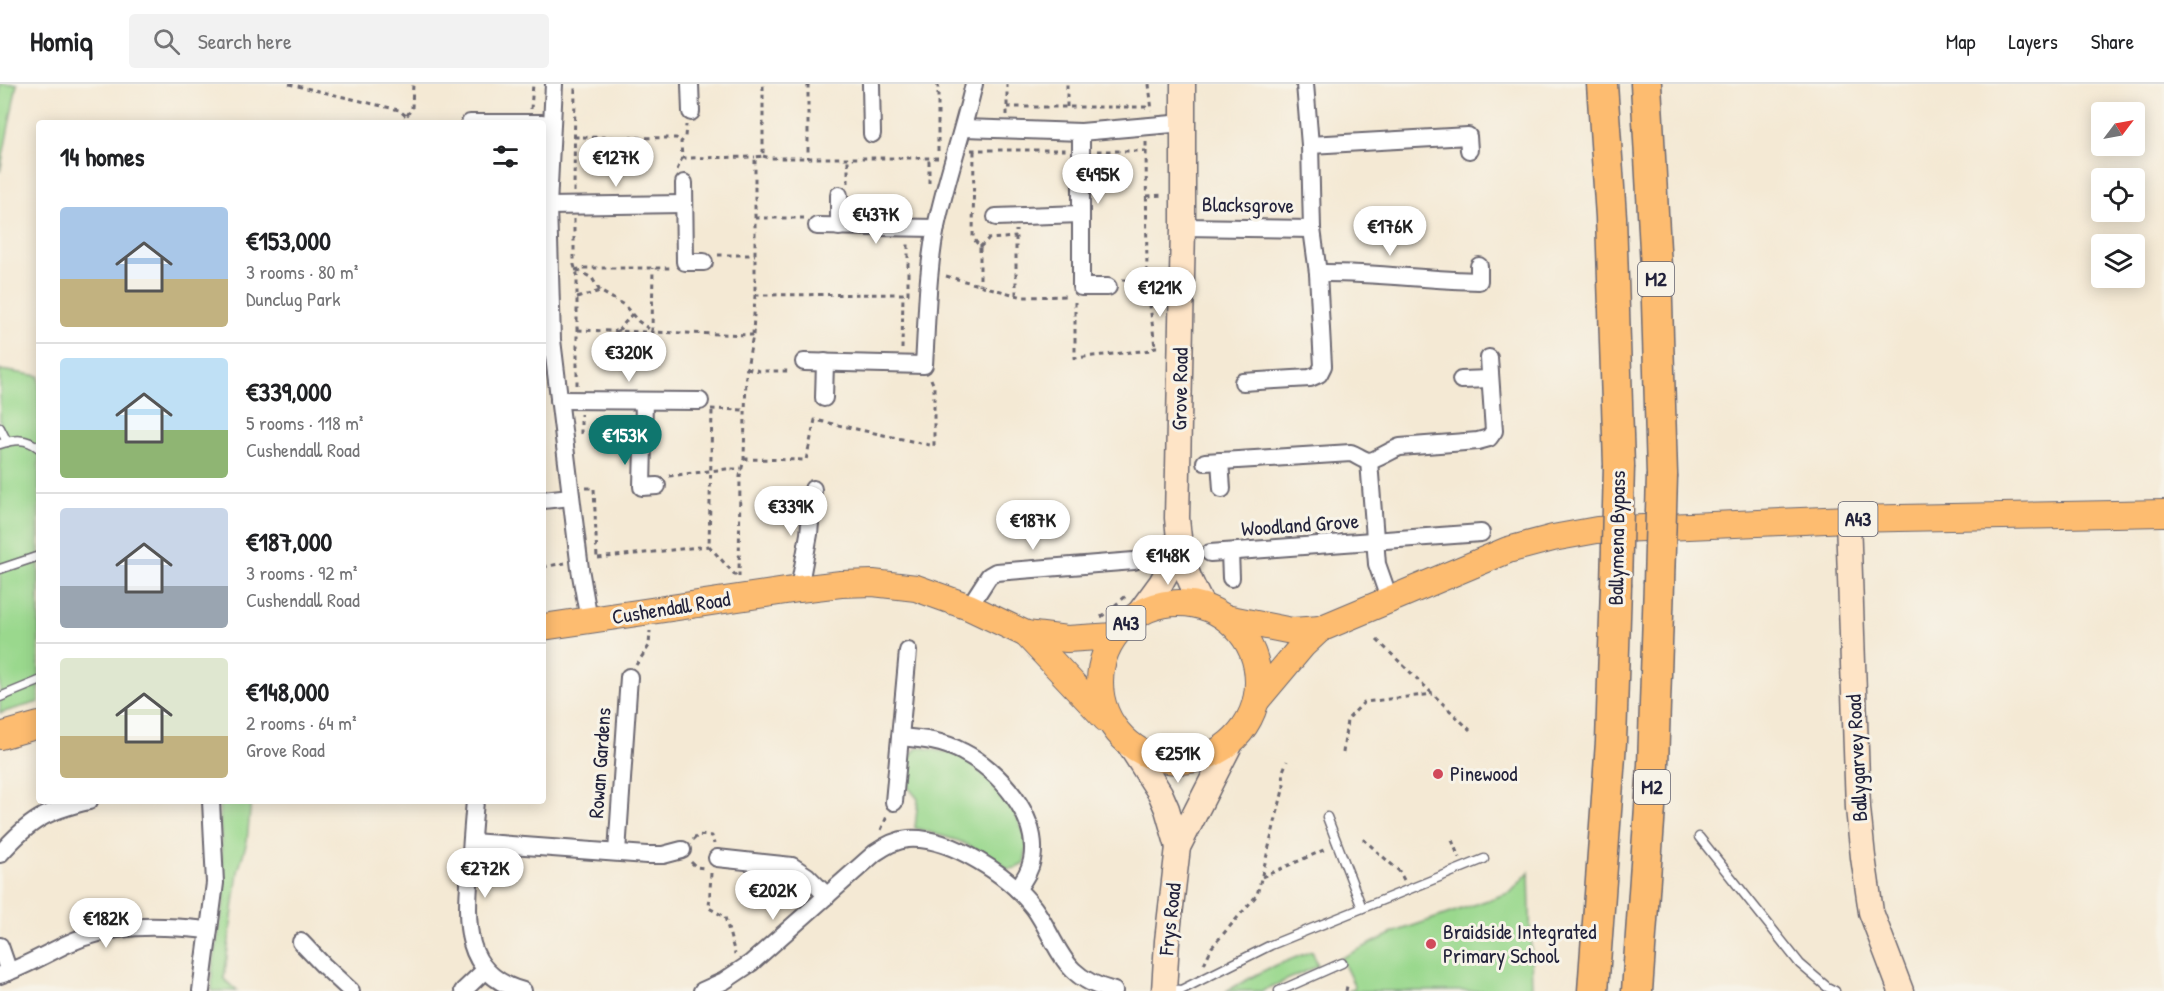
<!DOCTYPE html>
<html lang="en">
<head>
<meta charset="utf-8">
<style>
  :root { --surface:#fff; --page:#f2f2f2; --text:#202124; --muted:#757577; --line:#e0e0e0; --accent:#0f766e }
  body { margin:0; font-family:"Patrick Hand",sans-serif; background:var(--page); color:var(--text); height:100vh; display:flex; flex-direction:column; font-size:22px; white-space:nowrap }
  * { box-sizing:border-box; margin:0 }
  p { font-size:20px; color:var(--muted) }
  .icon { flex:none; width:33px; height:33px; fill:none; stroke:currentColor; stroke-width:2; stroke-linecap:round; stroke-linejoin:round }
  .map { position:relative; flex:1; overflow:hidden }
  .panel { position:absolute; left:36px; top:36px; width:510px; height:684px; display:flex; flex-direction:column; background:var(--surface); border-radius:6px; box-shadow:0 3px 15px #0003 }
  .panel>* { flex:none }
  .needle { width:39px; rotate:58deg }
  .buttons { position:absolute; left:2091px; top:18px; display:grid; gap:12px }
  .buttons a { display:grid; place-items:center; width:54px; height:54px; border-radius:6px; background:var(--surface); box-shadow:0 3px 15px #0003; font-size:30px }
  .price { position:absolute; translate:-50% -51px; padding:0 14px; border-radius:21px; background:#fff; color:#222; font-size:20px; line-height:39px; filter:drop-shadow(0 2px 3px #0008) }
  .price::after { content:''; position:absolute; left:50%; top:36px; width:18px; height:14px; margin-left:-9px; background:inherit; clip-path:polygon(0 0,100% 0,50% 100%) }
  .price.selected { background:var(--accent); color:#fff }
  ul { padding:0; list-style:none }
  li { display:flex; align-items:center; gap:18px; height:150px; padding:0 24px }
  li+li { border-top:2px solid var(--line) }
  li span { display:grid; place-items:center; flex:none; width:168px; height:120px; border-radius:6px; color:#555 }
  li>.icon { margin-inline-start:auto }
  span .icon { width:72px; height:72px; fill:#fffc; stroke-width:1 }
  li b { font-size:26px }
  h2 { display:flex; justify-content:space-between; align-items:center; height:72px; padding:0 24px; font-size:26px }
  header { display:flex; align-items:center; gap:36px; box-sizing:border-box; height:84px; padding:0 30px; background:var(--surface); border-bottom:2px solid var(--line) }
  header strong { font-size:28px }
  nav { display:flex; gap:33px; margin-inline-start:auto; font-size:21px }
  .search { width:420px; height:54px; background:var(--page); display:flex; align-items:center; gap:15px; box-sizing:border-box; padding:0 21px; border-radius:6px; color:var(--muted); font-size:22px }
  .map>svg:first-child { display:block }
  .green { fill:#9ad88d; stroke:#5e7d64; stroke-width:1.5 }
  .lines { fill:none; stroke-linecap:round; stroke-linejoin:round }
  .lane-casing { stroke:#6c6871; stroke-width:11 }
  .street-casing { stroke:#6c6871; stroke-width:20 }
  .secondary-casing { stroke:#6c6871; stroke-width:27 }
  .primary-casing { stroke:#6c6871; stroke-width:28 }
  .highway-casing { stroke:#6c6871; stroke-width:33 }
  .path { stroke:#6c6871; stroke-width:3; stroke-dasharray:4.5 4.5; stroke-linecap:butt }
  .lane { stroke:#fff; stroke-width:8 }
  .street { stroke:#fff; stroke-width:16 }
  .secondary { stroke:#fee4c6; stroke-width:24 }
  .primary { stroke:#fdbc70; stroke-width:26 }
  .highway { stroke:#fdbc70; stroke-width:30 }
  .highway-bridge-casing { stroke:#6c6871; stroke-width:33; stroke-linecap:butt }
  .highway-bridge { stroke:#fdbc70; stroke-width:30 }
  .poi-dot { fill:#d1495b; stroke:#f7f3e8; stroke-width:2 }
  .labels { text-anchor:middle; stroke-width:6; stroke-linejoin:round; paint-order:stroke }
  .shield { fill:#f7f3e8; stroke:#62616f; stroke-width:1.5 }
  .shield-label { font-size:20px; font-weight:bold; fill:#22223b }
  .street-label { font-size:21px; fill:#22223b; stroke:#f7f3e8 }
  .poi-label { font-size:21px; fill:#22223b; stroke:#f7f3e8; text-anchor:start }
</style>
</head>
<body>
<header>
<strong>Homiq</strong>
<div class="search"><svg class="icon" aria-label="search" viewBox="0 0 24 24"><circle cx="10" cy="10" r="6"/><path d="M15 15l6 6"/></svg>Search here</div>
<nav><a>Map</a><a>Layers</a><a>Share</a></nav>
</header>
<div class="map">
<svg width="2164" height="907" viewBox="0 0 2164 907">
  <rect width="100%" height="100%" fill="#f7f3e8"/>
  <filter id="ink" filterUnits="userSpaceOnUse"><feTurbulence type="fractalNoise" baseFrequency=".0167" numOctaves="2"/><feDisplacementMap in="SourceGraphic" scale="12" xChannelSelector="R" yChannelSelector="G"/><feConvolveMatrix kernelMatrix="1 2 1 2 8 2 1 2 1" color-interpolation-filters="sRGB"/></filter>
  <filter id="wash" filterUnits="userSpaceOnUse"><feTurbulence type="fractalNoise" baseFrequency=".008" numOctaves="4" result="noise"/><feDisplacementMap in="SourceGraphic" scale="24" xChannelSelector="R" yChannelSelector="G"/><feGaussianBlur stdDeviation="1.35" result="paint"/><feColorMatrix in="noise" values="0 0 0 0 0 0 0 0 0 0 0 0 0 0 0 0 0 1.4 0 .05"/><feComposite in="paint" operator="in"/></filter>
  <g filter="url(#wash)">
    <rect width="100%" height="100%" fill="#f4e9d4"/>
    <!-- green -->
    <g class="green">
      <polygon points="0,0 17,0 0,88"/>
      <polygon points="0,286 39,292 39,618 0,629"/>
      <path d="M919 663 960 671 1006 709 1028 758 1024 779 1016 784 1008 785 988 771 959 757 915 744 918 715 908 703C909 688 905 671 919 663Z"/>
      <polygon points="219,717 251,717 247,757 238,788 224,895 237,907 212,907 212,887 224,817"/>
      <polygon points="1529,788 1532,907 1349,907 1355,903 1341,874 1395,848 1511,808"/>
      <polygon points="1312,867 1318,882 1262,907 1226,907 1269,884"/>
    </g>
  </g>
  <g filter="url(#ink)">
    <g class="lines">
      <!-- lane casing -->
      <g class="lane-casing">
        <g id="lane">
          <polyline points="0,344 7,358"/>
          <path d="M0 360C15 355 26 354 39 364"/>
          <polyline points="0,485 39,472"/>
          <polyline points="0,613 39,597"/>
          <polyline points="1327,733 1362,824"/>
          <polyline points="1699,753 1800,880 1827,903 1835,907"/>
          <polyline points="1168,905 1181,906 1271,861 1484,775"/>
          <polyline points="1279,907 1342,879"/>
        </g>
      </g>
      <!-- street casing -->
      <g class="street-casing">
        <g id="street">
          <polyline points="554,0 548,122 552,256 580,485 589,536"/>
          <polyline points="690,0 691,28"/>
          <polyline points="871,0 872,50"/>
          <polyline points="470,39 542,39"/>
          <polyline points="964,44 1081,48 1184,39"/>
          <polyline points="1081,48 1081,203 1108,203"/>
          <polyline points="1310,61 1468,52 1469,66"/>
          <polyline points="684,99 685,178 704,178"/>
          <polyline points="839,111 839,143"/>
          <polyline points="548,122 684,120"/>
          <polyline points="996,133 1081,130"/>
          <polyline points="817,142 936,144"/>
          <polyline points="1183,143 1312,145"/>
          <path d="M1318 189C1372 188 1425 196 1479 197V182"/>
          <path d="M804 278 924 281C927 235 927 188 936 143 946 95 963 48 974 0"/>
          <polyline points="1461,296 1490,295"/>
          <polyline points="1243,298 1310,294 1319,290 1323,282 1318,189 1312,145 1310,61 1305,0"/>
          <polyline points="824,314 825,278"/>
          <polyline points="559,316 700,317"/>
          <polyline points="644,317 642,403 657,402"/>
          <polyline points="1220,377 1222,405"/>
          <polyline points="1369,377 1377,480 1390,517"/>
          <path d="M1205 378 1351 369C1357 371 1362 376 1369 377 1375 377 1391 366 1400 363L1478 357 1489 354 1494 347 1489 274"/>
          <polyline points="543,416 571,413"/>
          <polyline points="1230,468 1231,494"/>
          <polyline points="1210,469 1481,449"/>
          <polyline points="799,505 809,450 813,405"/>
          <polyline points="969,523 989,492 996,488 1134,477"/>
          <path d="M900 653C923 655 943 657 963 668 999 686 1040 733 1032 776 1030 787 1024 796 1017 805"/>
          <path d="M475 717C473 740 471 763 470 786 466 839 462 890 523 907"/>
          <polyline points="894,718 908,567"/>
          <polyline points="472,758 647,771 663,771 682,766"/>
          <polyline points="617,768 629,593"/>
          <path d="M0 770C29 737 45 727 89 717"/>
          <polyline points="717,774 792,782 807,792 827,812"/>
          <polyline points="301,858 323,881 351,907"/>
          <polyline points="0,862 9,888"/>
          <path d="M0 891C24 883 44 871 67 860 112 839 158 841 207 846"/>
          <polyline points="201,907 215,799 211,717"/>
          <polyline points="463,907 485,886"/>
          <path d="M702 907 724 897 751 879 875 769C885 762 896 756 908 755 950 752 1010 792 1034 824 1048 843 1057 870 1073 886 1084 897 1099 903 1114 907"/>
        </g>
      </g>
      <!-- secondary casing -->
      <g class="secondary-casing">
        <g id="secondary">
          <path d="M1183 0V143L1177 434C1180 472 1184 487 1202 521"/>
          <polyline points="1848,435 1858,724 1863,773 1871,828 1901,907"/>
          <polyline points="1139,529 1161,499 1179,465"/>
          <polyline points="1128,659 1160,709 1167,725 1178,763"/>
          <polyline points="1164,907 1167,857 1178,763 1232,657"/>
        </g>
      </g>
      <!-- primary casing -->
      <g class="primary-casing">
        <g id="primary">
          <circle cx="1179" cy="598" r="79"/>
          <polyline points="1226,534 1292,547 1320,545 1508,466 1553,454 1597,446 1848,435 2164,429"/>
          <polyline points="543,543 799,505 841,500 873,499 916,504 969,523 1026,550 1067,555 1114,552"/>
          <polyline points="1026,550 1106,635"/>
          <polyline points="1256,617 1303,561 1320,545"/>
          <polyline points="0,652 39,641"/>
        </g>
      </g>
      <!-- highway casing -->
      <g class="highway-casing">
        <g id="highway">
          <polyline points="1602,0 1611,133 1619,382"/>
          <polyline points="1646,0 1656,184 1662,391"/>
          <polyline points="1593,907 1611,658 1616,502"/>
          <polyline points="1637,907 1653,681 1659,499"/>
        </g>
      </g>
      <!-- path -->
      <g class="path">
        <polyline points="289,0 399,26 406,32"/>
        <polyline points="808,0 808,74"/>
        <polyline points="938,0 938,67"/>
        <polyline points="1149,0 1152,27"/>
        <polyline points="1007,23 1146,23 1148,25"/>
        <polyline points="1067,23 1067,0"/>
        <polyline points="531,25 533,0"/>
        <polyline points="1007,31 1007,0"/>
        <polyline points="402,39 412,24 413,0"/>
        <polyline points="574,53 676,54 681,58"/>
        <polyline points="1146,58 1147,196 1155,263"/>
        <polyline points="971,66 1066,66"/>
        <polyline points="974,67 973,154 980,163 980,201"/>
        <polyline points="1097,67 1146,67"/>
        <polyline points="763,72 770,74 938,74"/>
        <polyline points="682,74 755,73"/>
        <polyline points="677,86 682,74 681,58 685,53 686,41"/>
        <polyline points="848,99 848,74"/>
        <polyline points="929,99 929,74"/>
        <polyline points="574,108 575,0"/>
        <polyline points="1147,112 1164,111"/>
        <polyline points="755,134 804,134"/>
        <polyline points="574,135 574,181 577,190 577,302"/>
        <polyline points="980,163 988,155 1016,153"/>
        <polyline points="718,171 755,171"/>
        <polyline points="575,186 583,184 672,184"/>
        <polyline points="577,186 592,194 600,207 624,221 638,237 652,247"/>
        <polyline points="946,192 1023,213 1069,212"/>
        <polyline points="1122,196 1147,196"/>
        <polyline points="755,211 908,210 908,159"/>
        <polyline points="1016,211 1016,146"/>
        <polyline points="577,214 600,207"/>
        <polyline points="1075,218 1075,274 1151,266 1155,263 1161,263"/>
        <polyline points="578,246 753,251"/>
        <polyline points="618,247 632,230"/>
        <polyline points="652,248 653,184"/>
        <polyline points="902,265 903,210"/>
        <polyline points="747,284 760,287 790,287"/>
        <polyline points="711,325 746,326"/>
        <polyline points="712,327 709,462 737,493"/>
        <polyline points="581,350 581,330"/>
        <polyline points="744,375 806,376 815,336 934,362 934,302 931,295"/>
        <polyline points="669,392 726,385 742,385"/>
        <polyline points="586,404 594,404 597,475"/>
        <polyline points="598,474 709,462"/>
        <polyline points="543,483 565,479"/>
        <polyline points="739,493 740,392 744,375 746,289 753,251 755,211 755,73 763,72 763,0"/>
        <polyline points="1101,533 1126,512"/>
        <polyline points="1377,556 1470,646"/>
        <polyline points="636,581 649,562 650,547"/>
        <polyline points="1343,669 1347,636 1364,618 1433,610"/>
        <polyline points="881,746 888,730"/>
        <polyline points="1363,755 1399,787 1404,796"/>
        <polyline points="693,756 698,751 712,752 714,760"/>
        <polyline points="1452,756 1459,774"/>
        <polyline points="691,778 696,783 706,784"/>
        <polyline points="711,789 709,824 725,833 735,870"/>
        <polyline points="1262,793 1326,765"/>
        <polyline points="1204,880 1212,863 1257,811 1284,702 1283,687 1287,677"/>
        <polyline points="1346,907 1347,902"/>
      </g>
      <!-- lane -->
      <use href="#lane" class="lane"/>
      <!-- street -->
      <use href="#street" class="street"/>
      <!-- secondary -->
      <use href="#secondary" class="secondary"/>
      <!-- primary -->
      <use href="#primary" class="primary"/>
      <!-- highway -->
      <use href="#highway" class="highway"/>
      <!-- highway-bridge casing -->
      <g class="highway-bridge-casing">
        <g id="highway-bridge">
          <polyline points="1659,499 1662,391"/>
          <polyline points="1616,502 1619,382"/>
        </g>
      </g>
      <!-- highway-bridge -->
      <use href="#highway-bridge" class="highway-bridge"/>
    </g>
  </g>
  <!-- markers -->
  <g class="poi-dot">
    <circle cx="1438" cy="690" r="6"/>
    <circle cx="1431" cy="860" r="6"/>
  </g>
  <g class="labels">
    <!-- shield labels -->
    <g class="shield">
      <rect x="1638" y="178" width="36" height="34" rx="4.5"/>
      <rect x="1838.5" y="418" width="39" height="34" rx="4.5"/>
      <rect x="1106.5" y="522" width="39" height="34" rx="4.5"/>
      <rect x="1634" y="686" width="36" height="34" rx="4.5"/>
    </g>
    <g class="shield-label">
      <text x="1656" y="202">M2</text>
      <text x="1858" y="442">A43</text>
      <text x="1126" y="546">A43</text>
      <text x="1652" y="710">M2</text>
    </g>
    <!-- street labels -->
    <g class="street-label">
      <text transform="translate(1248 121) rotate(1)" y="7">Blacksgrove</text>
      <text transform="translate(1180 305) rotate(-89)" y="7">Grove Road</text>
      <text transform="translate(1300 441) rotate(-4)" y="7">Woodland Grove</text>
      <text transform="translate(1617 454) rotate(-89)" y="7">Ballymena Bypass</text>
      <text transform="translate(671 524) rotate(-9)" y="7">Cushendall Road</text>
      <text transform="translate(1857 674) rotate(-93)" y="7">Ballygarvey Road</text>
      <text transform="translate(600 679) rotate(-86)" y="7">Rowan Gardens</text>
      <text transform="translate(1170 835) rotate(-84)" y="7">Frys Road</text>
    </g>
    <!-- poi labels -->
    <g class="poi-label">
      <text x="1450" y="697">Pinewood</text>
      <text x="1443" y="855">Braidside Integrated<tspan x="1443" dy="24">Primary School</tspan></text>
    </g>
  </g>
</svg>
<div class="buttons">
<a><svg class="needle" viewBox="-14 -14 28 28"><path d="M0-13l5 13h-10z" fill="#e53935"/><path d="M0 13l5-13h-10z" fill="#757577"/></svg></a>
<a><svg class="icon" aria-label="locate" viewBox="0 0 24 24"><circle cx="12" cy="12" r="6"/><path d="M12 2v4M12 18v4M2 12h4M18 12h4"/></svg></a>
<a><svg class="icon" aria-label="layers" viewBox="0 0 24 24"><path d="M12 4l9 5-9 5-9-5zM3 14l9 5 9-5"/></svg></a>
</div>
<b class="price" style="left:616px;top:104px">€127K</b>
<b class="price" style="left:1098px;top:121px">€495K</b>
<b class="price" style="left:876px;top:161px">€437K</b>
<b class="price" style="left:1390px;top:173px">€176K</b>
<b class="price" style="left:1160px;top:234px">€121K</b>
<b class="price" style="left:629px;top:299px">€320K</b>
<b class="price selected" style="left:625px;top:382px">€153K</b>
<b class="price" style="left:791px;top:453px">€339K</b>
<b class="price" style="left:1033px;top:467px">€187K</b>
<b class="price" style="left:1168px;top:502px">€148K</b>
<b class="price" style="left:1178px;top:700px">€251K</b>
<b class="price" style="left:485px;top:815px">€272K</b>
<b class="price" style="left:773px;top:837px">€202K</b>
<b class="price" style="left:106px;top:865px">€182K</b>
<section class="panel">
<h2>14 homes<svg class="icon" aria-label="filters" viewBox="0 0 24 24"><path d="M4 7h16M4 17h16"/><circle cx="9" cy="7" r="2"/><circle cx="15" cy="17" r="2"/></svg></h2>
<ul>
<li><span style="background:linear-gradient(#a9c7e8 60%,#c2b280 0)"><svg class="icon" aria-label="home" viewBox="0 0 24 24"><path d="M3 11l9-7 9 7M6 9v11h12V9"/></svg></span><div><b>€153,000</b><p>3 rooms · 80 m²</p><p>Dunclug Park</p></div></li>
<li><span style="background:linear-gradient(#bfe0f5 60%,#8fb573 0)"><svg class="icon" aria-label="home" viewBox="0 0 24 24"><path d="M3 11l9-7 9 7M6 9v11h12V9"/></svg></span><div><b>€339,000</b><p>5 rooms · 118 m²</p><p>Cushendall Road</p></div></li>
<li><span style="background:linear-gradient(#c9d6e8 65%,#9aa5b1 0)"><svg class="icon" aria-label="home" viewBox="0 0 24 24"><path d="M3 11l9-7 9 7M6 9v11h12V9"/></svg></span><div><b>€187,000</b><p>3 rooms · 92 m²</p><p>Cushendall Road</p></div></li>
<li><span style="background:linear-gradient(#dfe7d0 65%,#c2b280 0)"><svg class="icon" aria-label="home" viewBox="0 0 24 24"><path d="M3 11l9-7 9 7M6 9v11h12V9"/></svg></span><div><b>€148,000</b><p>2 rooms · 64 m²</p><p>Grove Road</p></div></li>
</ul>
</section>
</div>
</body>
</html>
